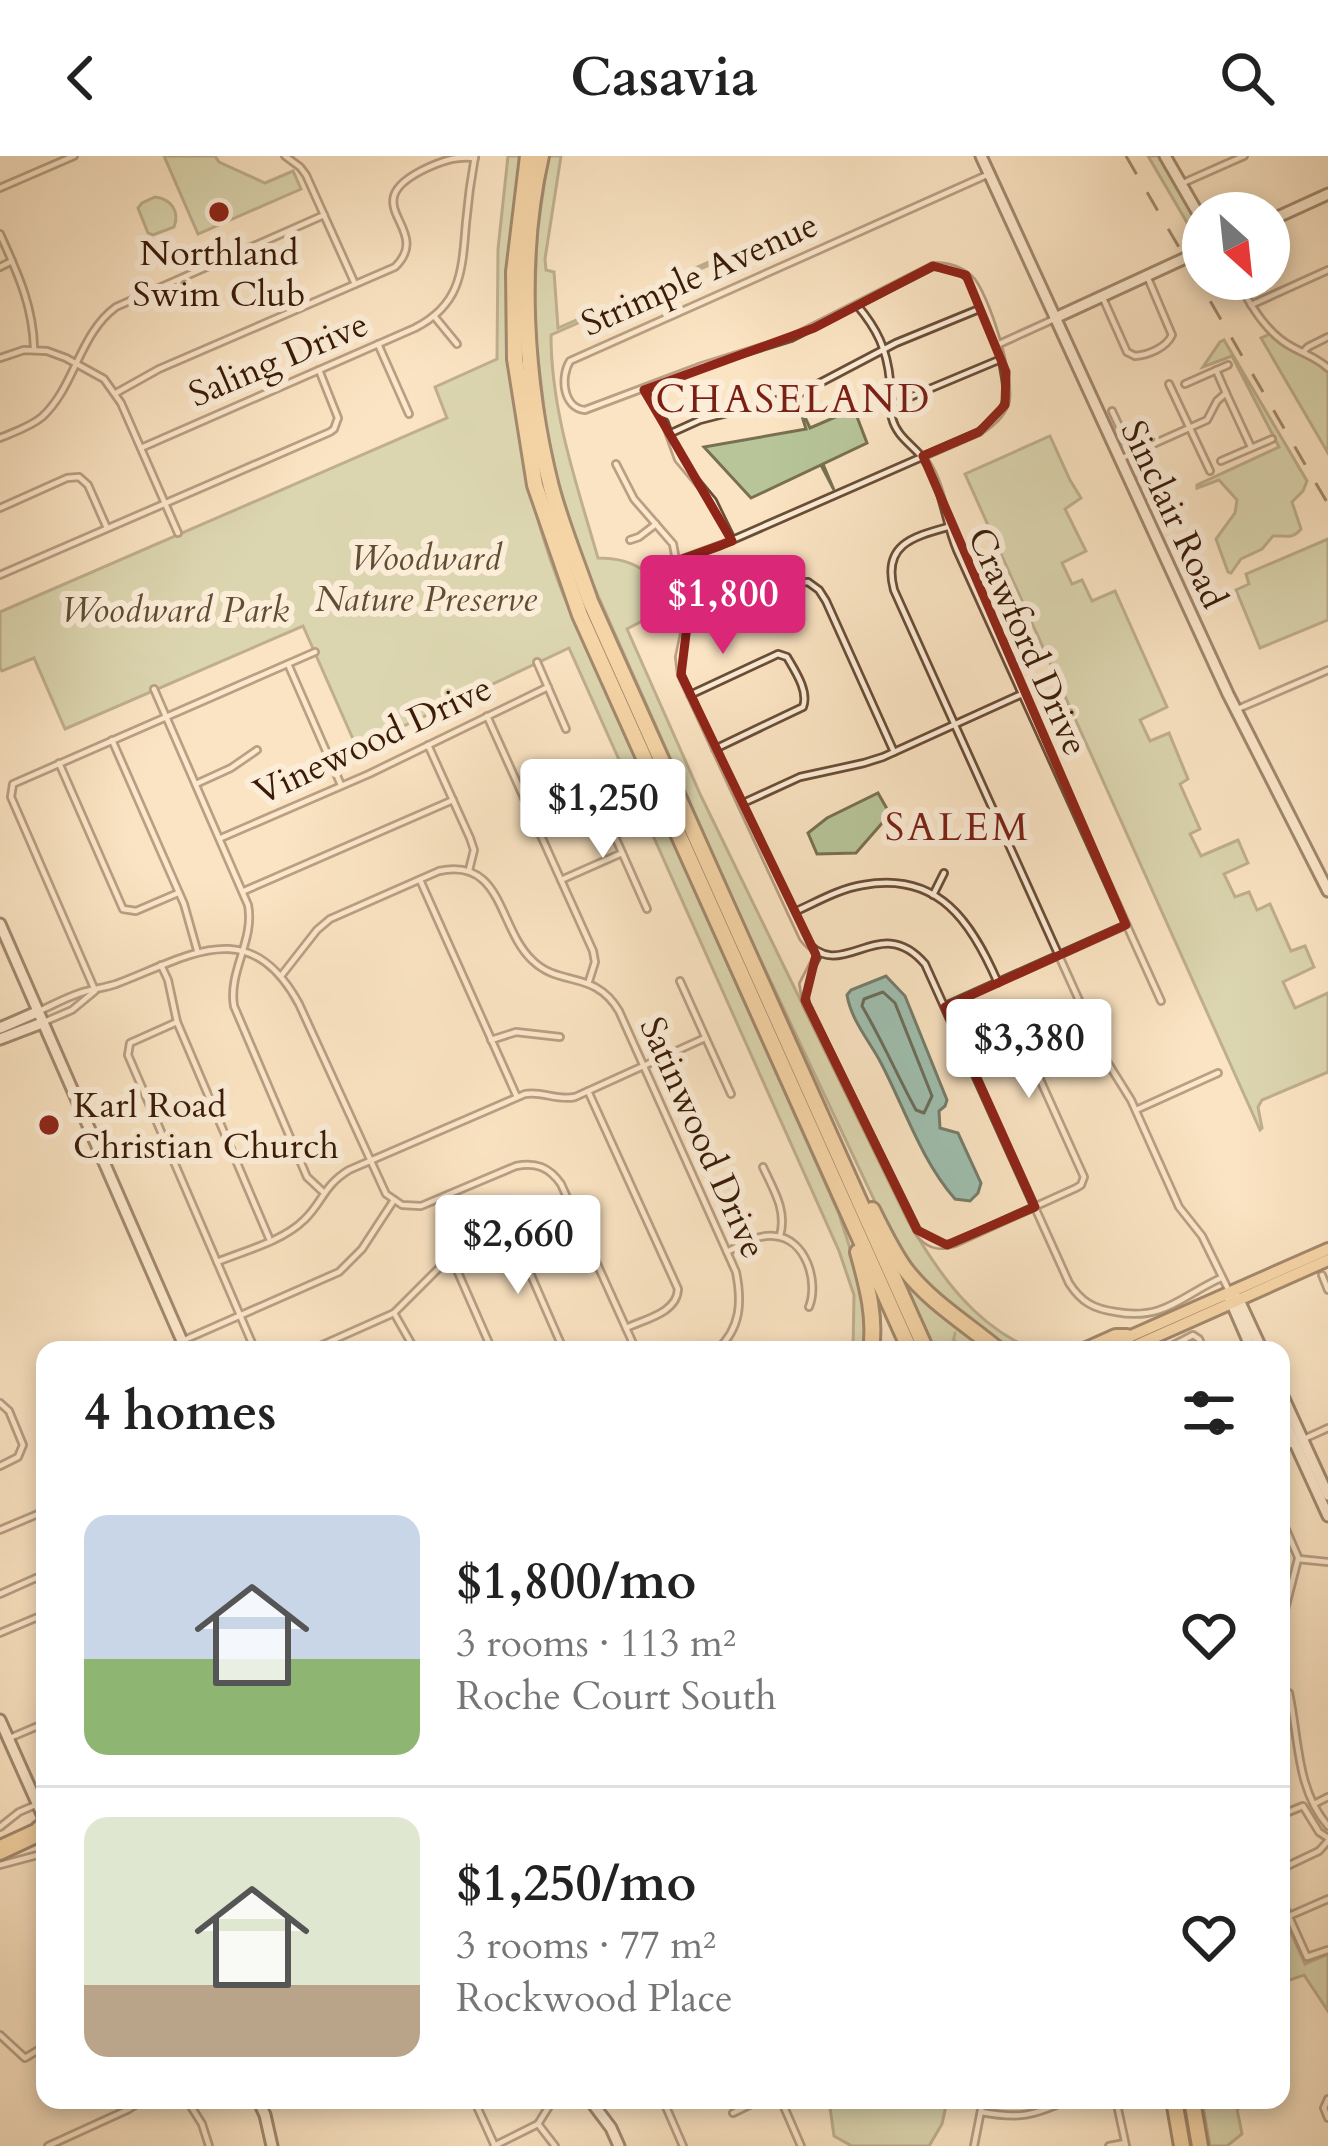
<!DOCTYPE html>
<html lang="en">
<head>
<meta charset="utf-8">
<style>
  :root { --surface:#fff; --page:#f2f2f2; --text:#222; --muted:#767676; --line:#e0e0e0; --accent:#db2777 }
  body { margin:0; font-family:Cardo,serif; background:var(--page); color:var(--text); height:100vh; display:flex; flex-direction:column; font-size:45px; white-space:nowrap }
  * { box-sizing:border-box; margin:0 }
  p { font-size:39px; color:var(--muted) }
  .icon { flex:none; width:66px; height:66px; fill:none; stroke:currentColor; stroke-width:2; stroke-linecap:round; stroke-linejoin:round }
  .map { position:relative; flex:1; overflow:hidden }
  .sheet { position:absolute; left:36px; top:1185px; width:1254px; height:768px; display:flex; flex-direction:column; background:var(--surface); border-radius:24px; box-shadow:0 6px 18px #0003 }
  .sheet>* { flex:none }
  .needle { width:78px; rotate:153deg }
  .fabs { position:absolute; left:1182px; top:36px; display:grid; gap:24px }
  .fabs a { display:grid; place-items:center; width:108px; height:108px; border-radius:50%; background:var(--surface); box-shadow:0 6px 18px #0003; font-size:60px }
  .price { position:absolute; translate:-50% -102px; padding:0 27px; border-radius:12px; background:#fff; color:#222; font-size:39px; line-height:78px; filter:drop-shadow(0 3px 6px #0008) }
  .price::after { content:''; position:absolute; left:50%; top:72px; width:36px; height:27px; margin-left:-18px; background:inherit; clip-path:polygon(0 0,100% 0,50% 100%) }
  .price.selected { background:var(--accent); color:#fff }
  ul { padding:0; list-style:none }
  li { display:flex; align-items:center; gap:36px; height:300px; padding:0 48px }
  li+li { border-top:3px solid var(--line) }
  li span { display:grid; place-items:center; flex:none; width:336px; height:240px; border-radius:24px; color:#555 }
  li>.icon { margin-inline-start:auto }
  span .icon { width:144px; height:144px; fill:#fffc; stroke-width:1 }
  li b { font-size:51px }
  h2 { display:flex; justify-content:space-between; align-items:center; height:144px; padding:0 48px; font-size:51px }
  header { display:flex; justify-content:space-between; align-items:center; height:156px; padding:0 48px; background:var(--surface); font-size:54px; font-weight:600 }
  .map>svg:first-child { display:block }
  .green { fill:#b7c599; stroke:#787050; stroke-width:3 }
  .water { fill:#9fbfaf; stroke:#767d6c; stroke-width:3 }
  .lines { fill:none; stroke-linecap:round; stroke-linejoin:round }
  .shore { stroke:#6c6d5b; stroke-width:3 }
  .stream { stroke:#767d6c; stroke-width:3 }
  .street-tunnel { stroke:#d4bc9d; stroke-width:4.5; stroke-dasharray:4.5 2; stroke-linecap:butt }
  .street-casing { stroke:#6a4d36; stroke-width:10 }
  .secondary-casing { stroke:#391b07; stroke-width:15 }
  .primary-casing { stroke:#391b07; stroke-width:16 }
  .highway-casing { stroke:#391b07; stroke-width:20 }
  .street { stroke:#fcedd8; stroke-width:4.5 }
  .secondary { stroke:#fcedd8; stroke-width:9 }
  .primary { stroke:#eec282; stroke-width:10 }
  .highway { stroke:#eec282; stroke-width:14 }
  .rail { stroke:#391b07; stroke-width:3; stroke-dasharray:21 21; stroke-linecap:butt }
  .marked { fill:none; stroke:#8f2418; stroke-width:9; stroke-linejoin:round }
  .poi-dot { fill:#8f2418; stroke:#fcedd8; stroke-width:4.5 }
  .labels { text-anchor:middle; stroke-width:12; stroke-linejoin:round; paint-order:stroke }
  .poi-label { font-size:36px; fill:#391b07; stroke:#fcedd8 }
  .street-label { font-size:36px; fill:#391b07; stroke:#fcedd8 }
  .park-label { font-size:36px; font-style:italic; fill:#5f4e33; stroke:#fcedd8 }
  .neighbourhood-label { font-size:39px; letter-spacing:3px; fill:#7a1f14; stroke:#fcedd8 }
</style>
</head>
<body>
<header><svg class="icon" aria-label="back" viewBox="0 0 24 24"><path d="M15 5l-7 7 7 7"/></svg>Casavia<svg class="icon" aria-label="search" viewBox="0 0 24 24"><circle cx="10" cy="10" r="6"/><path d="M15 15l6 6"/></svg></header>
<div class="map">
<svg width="1328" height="1990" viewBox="0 0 1328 1990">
  <rect width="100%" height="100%" fill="#fbe4c3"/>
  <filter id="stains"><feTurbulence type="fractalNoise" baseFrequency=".00167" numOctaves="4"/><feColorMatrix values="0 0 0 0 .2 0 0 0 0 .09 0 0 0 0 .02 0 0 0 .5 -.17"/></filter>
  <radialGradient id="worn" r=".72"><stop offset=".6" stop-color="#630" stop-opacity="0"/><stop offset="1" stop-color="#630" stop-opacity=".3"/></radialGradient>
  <!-- green -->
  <g class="green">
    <polygon points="164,0 215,0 219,6 265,27 293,15 301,33 198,78"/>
    <path d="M508 0H521C495 153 509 312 570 455L839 1058 864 1136 868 1194H853L854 1139 839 1095 569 492 357 592 303 470 65 573 34 502 2 515 0 512V456L447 262 435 231 497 203 498 93Z"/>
    <path d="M548 0H561L545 103 546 114 554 116 558 172 766 81 768 83 551 179C551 256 577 329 598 402 638 402 651 418 675 448L627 473 701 640 907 1063C938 1117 975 1171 1035 1194H1012L989 1182 921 1124 894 1086 746 773 580 399 557 322 546 271 534 167 537 79Z"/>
    <polygon points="1148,0 1162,0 1203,74 1203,86 1192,75"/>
    <path d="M155 41C171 43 180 55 174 71L153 79 148 77 138 52 142 47Z"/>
    <polygon points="1270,178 1292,195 1315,205 1328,216 1328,297 1261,182"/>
    <path d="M1224 184 1307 325 1303 335 1292 346 1301 373C1292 384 1285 379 1273 380L1262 393 1241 403 1231 417 1228 416 1216 383 1235 357 1237 344 1219 324 1197 332V329L1279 291 1232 200 1203 211 1220 186Z"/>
    <polygon points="797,244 810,272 854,253 867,287 823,308 834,334 821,309 751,342 704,291 806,273"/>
    <polygon points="1050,280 1070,324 1081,342 1065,353 1086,395 1062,407 1072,428 1082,424 1092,445 1115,435 1167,551 1140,564 1150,585 1169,577 1188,623 1180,628 1200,673 1190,678 1201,700 1238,684 1248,707 1224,718 1235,741 1249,736 1257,754 1270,748 1291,795 1305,790 1314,811 1283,826 1295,852 1328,837 1328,916 1262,944 1258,951 1262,972 1260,974 965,318"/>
    <polygon points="1328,383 1328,464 1260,492 1236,434 1249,428 1246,418"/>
    <polygon points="878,637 890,658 856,697 817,698 808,677 827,662"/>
    <polygon points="890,1094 979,1184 986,1194 935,1194"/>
    <polygon points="1281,1754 1305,1808 1328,1798 1328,1855 1304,1819 1281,1827"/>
    <polygon points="829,1944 947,1944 947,1945 942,1968 929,1990 852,1990 834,1980"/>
    <polygon points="1202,1944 1258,1944 1237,1953 1242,1978 1227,1990 1210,1990"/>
  </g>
  <!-- water -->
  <path class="water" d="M886 820 905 840 947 944 945 950 939 955 940 972 958 977 981 1027 978 1037 970 1045 955 1043C921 1004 905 953 881 907 870 886 851 864 847 839L851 834Z"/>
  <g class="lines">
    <!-- shore -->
    <path class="shore" d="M883 836 895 847 932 940 924 957 916 954C897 919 882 884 862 850L864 843Z"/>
    <!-- stream -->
    <g class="stream">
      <polyline points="953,1183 965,1194"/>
      <polyline points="952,1194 955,1177"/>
    </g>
    <!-- street-tunnel -->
    <polyline class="street-tunnel" points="1281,1509 1289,1537"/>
    <!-- street casing -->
    <g class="street-casing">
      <g id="street">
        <polyline points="285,0 300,11 306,19 355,128"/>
        <polyline points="1183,27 1244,0"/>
        <polyline points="0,32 74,0"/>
        <path d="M0 78C17 116 33 149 34 192"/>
        <polyline points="0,111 12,105"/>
        <path d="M1236 123C1251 149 1266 178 1294 192 1307 199 1317 202 1328 212"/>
        <path d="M1102 140 1127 196 1135 200C1148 199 1166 192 1172 179L1147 120"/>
        <path d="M857 149C877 173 887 193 890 225 891 237 889 250 892 262 897 282 915 290 926 306 943 332 945 366 957 394L1161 845"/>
        <polyline points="1251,149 1328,114"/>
        <polyline points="434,160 457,188"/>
        <polyline points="378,188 409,258"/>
        <polyline points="997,189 1052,164"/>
        <polyline points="1303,196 1308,191 1328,181"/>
        <polyline points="0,202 24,194 47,195 66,202 104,223 121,247 178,377"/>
        <polyline points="1169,228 1210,315"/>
        <polyline points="1185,228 1228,209"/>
        <polyline points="645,235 665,267 678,303 713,345 732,384"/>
        <path d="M116 237 159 213 395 111C436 71 348 48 429 11 445 4 457 0 475 2"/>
        <polyline points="1226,237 1251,291"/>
        <polyline points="891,249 1001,203"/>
        <polyline points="1112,255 1153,343"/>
        <polyline points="669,278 700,264 797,239 896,187 984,151"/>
        <path d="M0 282C14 276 30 271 42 261 75 231 79 178 116 151L324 59"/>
        <path d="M141 292 415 172C462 148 462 114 466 67 468 44 471 22 475 0"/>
        <polyline points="1120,303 1207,264 1217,245 1226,237 1216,214"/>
        <polyline points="1221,305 1272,283"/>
        <path d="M616 308 634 343 673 388 687 463 679 501 681 519 803 782C842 832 878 753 925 808L1069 1127C1081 1146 1094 1153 1116 1156 1164 1165 1181 1140 1221 1122"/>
        <polyline points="0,352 67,322 79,321 88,329 107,372"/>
        <path d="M948 371C912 381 882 389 894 434L1106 904 1131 944 1179 1051 1202 1080 1229 1135"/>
        <polyline points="630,384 639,381 656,368"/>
        <path d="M677 405 721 389 979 276C989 268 1000 261 1005 248 1013 227 985 136 969 122 959 113 946 110 933 110L791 182 702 210 585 254C563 252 560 221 570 205L989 18"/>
        <polyline points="0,419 330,276 334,273 338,262 319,214"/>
        <polyline points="687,463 722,456 784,428 808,426 819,434 826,445 894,596"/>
        <polyline points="537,506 566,573"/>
        <polyline points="288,508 341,629"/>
        <path d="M154 533 248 749C255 784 228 815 234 850L307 1021 322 1035"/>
        <path d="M690 539 778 498 787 501C795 515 809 535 803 551L715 593"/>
        <polyline points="1240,552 1328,514"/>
        <polyline points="487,560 593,795 595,806 589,825"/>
        <polyline points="112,584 184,748 197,794"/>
        <polyline points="428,589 470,682 474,694 469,714"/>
        <polyline points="59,607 123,753 136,755 178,737"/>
        <polyline points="196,628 231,612 257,594"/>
        <polyline points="597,640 647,753"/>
        <polyline points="741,648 800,621 864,607 883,601 1022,538"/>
        <polyline points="221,682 369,618 548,531"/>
        <polyline points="420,724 517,941"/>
        <polyline points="561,724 622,697"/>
        <polyline points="244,735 453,644"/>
        <polyline points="933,739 944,717"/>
        <path d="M792 757C815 747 838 733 863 729 939 715 972 767 998 827"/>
        <path d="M819 797 803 828 806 848 917 1074C927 1089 939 1092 955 1087L1076 1032 1081 1029 1084 1021 1024 888 1013 885 969 904"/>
        <polyline points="161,809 168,824 177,866 269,1082"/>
        <path d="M281 820 317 774 330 763 439 715C503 701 498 772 532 804 560 832 594 813 619 855L736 1116C742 1146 741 1172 717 1194"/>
        <polyline points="680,825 731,938"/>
        <polyline points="94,832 11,641 13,628 315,496"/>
        <polyline points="945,850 1126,769"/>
        <path d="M37 856C51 850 65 842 80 837 92 833 104 832 116 828 188 801 249 756 299 848L386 1038 402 1049 421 1050 516 1010C536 1006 549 1011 561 1028L636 1194"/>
        <polyline points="44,866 72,854 95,835"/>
        <polyline points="177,866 130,887 128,899 255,1194"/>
        <polyline points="491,884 516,876 560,881"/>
        <path d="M588 935 678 1133C677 1157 645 1163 626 1172"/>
        <polyline points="1136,954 1218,917"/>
        <path d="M763 1011C774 1035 787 1054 780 1080"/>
        <polyline points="513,1078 561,1188"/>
        <path d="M727 1096C741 1089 758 1078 774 1080 806 1082 819 1126 809 1151"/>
        <polyline points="453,1105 492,1194"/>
        <path d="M217 1106C244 1095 283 1085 304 1064 323 1046 323 1030 349 1014L525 938C543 935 557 945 575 941L705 882"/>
        <polyline points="1322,1119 1328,1134"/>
        <polyline points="394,1157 415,1194"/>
        <polyline points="182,1185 339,1116 362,1093 394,1044"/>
        <polyline points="311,1194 394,1157 440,1111 572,1052"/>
        <polyline points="1164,1194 1193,1179 1199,1183 1204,1194"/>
        <polyline points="0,1247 9,1255 23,1289 18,1301 0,1310"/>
        <polyline points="1306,1282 1328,1272"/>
        <polyline points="1281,1293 1295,1287"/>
        <polyline points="1281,1362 1298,1401"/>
        <polyline points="0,1374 45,1355"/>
        <polyline points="1298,1403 1328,1406"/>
        <polyline points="0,1438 45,1418"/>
        <polyline points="1281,1469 1298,1403"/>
        <polyline points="0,1477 45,1458"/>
        <path d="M1289 1537C1299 1582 1296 1633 1328 1670"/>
        <polyline points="12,1581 45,1567"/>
        <polyline points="1314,1648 1328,1641"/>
        <polyline points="1281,1659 1303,1650 1319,1676 1328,1682"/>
        <polyline points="0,1671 19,1656 45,1645"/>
        <polyline points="0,1709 45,1697"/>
        <polyline points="1281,1713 1319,1695 1328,1685"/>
        <polyline points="1281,1743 1307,1801 1328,1794"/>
        <polyline points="1289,1760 1328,1743"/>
        <polyline points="0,1879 25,1902 45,1890"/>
        <polyline points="1328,1943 1324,1952 1328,1962"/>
        <polyline points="187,1944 202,1968 209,1990"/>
        <polyline points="474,1944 494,1988"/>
        <polyline points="663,1944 683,1990"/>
        <polyline points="781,1944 801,1990"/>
        <polyline points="1116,1944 1126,1990"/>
        <path d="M981 1956C1020 1963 1032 1960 1068 1944"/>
        <polyline points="733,1957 760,1944"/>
        <polyline points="538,1968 555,1990"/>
        <polyline points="48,1990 127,1954 143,1944"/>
        <polyline points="494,1990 538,1968 553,1944"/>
        <polyline points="974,1990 983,1944"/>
        <polyline points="1109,1990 1125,1987"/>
      </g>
    </g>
    <!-- secondary casing -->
    <g class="secondary-casing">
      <g id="secondary">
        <polyline points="981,0 1228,538 1328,735"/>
        <polyline points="1165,0 1203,66"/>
        <polyline points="1269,65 1328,38"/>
        <polyline points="1055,162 1203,94"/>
        <polyline points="0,768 186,1194"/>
        <polyline points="0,872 37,856"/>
        <polyline points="0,883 42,867"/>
        <polyline points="1229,1141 1252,1194"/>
        <polyline points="1238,1142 1262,1194"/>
        <polyline points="1281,1236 1328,1339"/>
        <polyline points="1281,1257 1328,1360"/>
        <polyline points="0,1564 45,1665"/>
        <polyline points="258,1944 265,1959 272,1990"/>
        <polyline points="590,1944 611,1972 619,1990"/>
      </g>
    </g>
    <!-- primary casing -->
    <g class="primary-casing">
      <g id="primary">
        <polyline points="1124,1183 1328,1093"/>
        <polyline points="1126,1194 1328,1104"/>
        <polyline points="0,1690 35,1674 45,1665"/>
        <polyline points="0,1698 45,1677"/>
      </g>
    </g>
    <!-- highway casing -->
    <g class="highway-casing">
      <g id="highway">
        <polyline points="528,0 514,116 515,203 535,329 580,459 910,1194"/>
        <path d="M541 0C517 103 525 229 551 331 561 369 577 407 590 445L926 1194"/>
        <path d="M872 1054C882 1074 892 1095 905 1113 930 1146 967 1168 998 1194"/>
        <path d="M858 1096C867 1129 876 1160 871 1194"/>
        <polyline points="1087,1194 1116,1181 1127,1181"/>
        <polyline points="1174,1944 1182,1990"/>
        <polyline points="1192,1944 1200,1990"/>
      </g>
    </g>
    <!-- street -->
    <use href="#street" class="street"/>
    <!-- secondary -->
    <use href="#secondary" class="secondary"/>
    <!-- primary -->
    <use href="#primary" class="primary"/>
    <!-- highway -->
    <use href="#highway" class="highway"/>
    <!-- rail -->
    <polyline class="rail" points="1126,0 1328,348"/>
  </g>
  <!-- marked area -->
  <path d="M0 0H1328V1990H0ZM933 110 966 119 1006 216 1005 249 979 276 923 300 1126 769 945 851 1035 1051 947 1089 917 1074 805 844 816 799 681 519 687 470 677 405 732 385 644 234 814 172Z" fill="#fbe4c3" fill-opacity=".55" fill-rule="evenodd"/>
  <path class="marked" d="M933 110 966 119 1006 216 1005 249 979 276 923 300 1126 769 945 851 1035 1051 947 1089 917 1074 805 844 816 799 681 519 687 470 677 405 732 385 644 234 814 172Z"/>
  <!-- markers -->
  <g class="poi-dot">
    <circle cx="219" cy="56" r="12"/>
    <circle cx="49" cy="969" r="12"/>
  </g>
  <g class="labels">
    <!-- poi labels -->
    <g class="poi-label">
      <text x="219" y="109">Northland<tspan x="219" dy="41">Swim Club</tspan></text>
      <text x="73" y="961" text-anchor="start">Karl Road<tspan x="73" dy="41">Christian Church</tspan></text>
    </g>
    <!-- street labels -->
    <g class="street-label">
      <text transform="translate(699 117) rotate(-24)" y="13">Strimple Avenue</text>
      <text transform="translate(278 202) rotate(-23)" y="13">Saling Drive</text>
      <text transform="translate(1175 358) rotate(65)" y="13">Sinclair Road</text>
      <text transform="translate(1029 485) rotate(66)" y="13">Crawford Drive</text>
      <text transform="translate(372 583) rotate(-25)" y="13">Vinewood Drive</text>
      <text transform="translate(704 981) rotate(66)" y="13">Satinwood Drive</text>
    </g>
    <!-- park labels -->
    <g class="park-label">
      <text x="426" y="414">Woodward<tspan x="426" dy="41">Nature Preserve</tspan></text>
      <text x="175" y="466">Woodward Park</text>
    </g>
    <!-- neighbourhood labels -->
    <g class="neighbourhood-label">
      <text x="794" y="256">CHASELAND</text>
      <text x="958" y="684">SALEM</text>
    </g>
  </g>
  <rect width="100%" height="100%" filter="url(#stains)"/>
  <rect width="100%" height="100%" fill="url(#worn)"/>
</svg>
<div class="fabs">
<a><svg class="needle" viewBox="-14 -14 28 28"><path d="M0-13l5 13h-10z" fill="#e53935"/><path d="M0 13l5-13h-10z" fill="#767676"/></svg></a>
</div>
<b class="price selected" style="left:723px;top:501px">$1,800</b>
<b class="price" style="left:603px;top:705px">$1,250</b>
<b class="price" style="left:1029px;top:945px">$3,380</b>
<b class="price" style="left:518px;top:1141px">$2,660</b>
<section class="sheet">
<h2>4 homes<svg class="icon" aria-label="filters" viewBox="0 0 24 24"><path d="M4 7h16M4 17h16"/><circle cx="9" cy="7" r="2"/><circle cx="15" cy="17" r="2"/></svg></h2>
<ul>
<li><span style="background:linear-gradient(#c9d6e8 60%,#8fb573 0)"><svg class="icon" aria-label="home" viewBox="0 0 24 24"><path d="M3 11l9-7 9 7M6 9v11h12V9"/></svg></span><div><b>$1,800/mo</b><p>3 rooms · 113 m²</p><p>Roche Court South</p></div><svg class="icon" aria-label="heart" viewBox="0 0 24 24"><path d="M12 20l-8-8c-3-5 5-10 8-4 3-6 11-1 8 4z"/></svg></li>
<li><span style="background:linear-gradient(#dfe7d0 70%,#b9a48a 0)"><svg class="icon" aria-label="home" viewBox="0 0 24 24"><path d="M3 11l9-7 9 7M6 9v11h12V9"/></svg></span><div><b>$1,250/mo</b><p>3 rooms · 77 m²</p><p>Rockwood Place</p></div><svg class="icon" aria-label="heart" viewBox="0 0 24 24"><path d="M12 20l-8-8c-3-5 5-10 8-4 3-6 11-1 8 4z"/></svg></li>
</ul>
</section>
</div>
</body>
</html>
